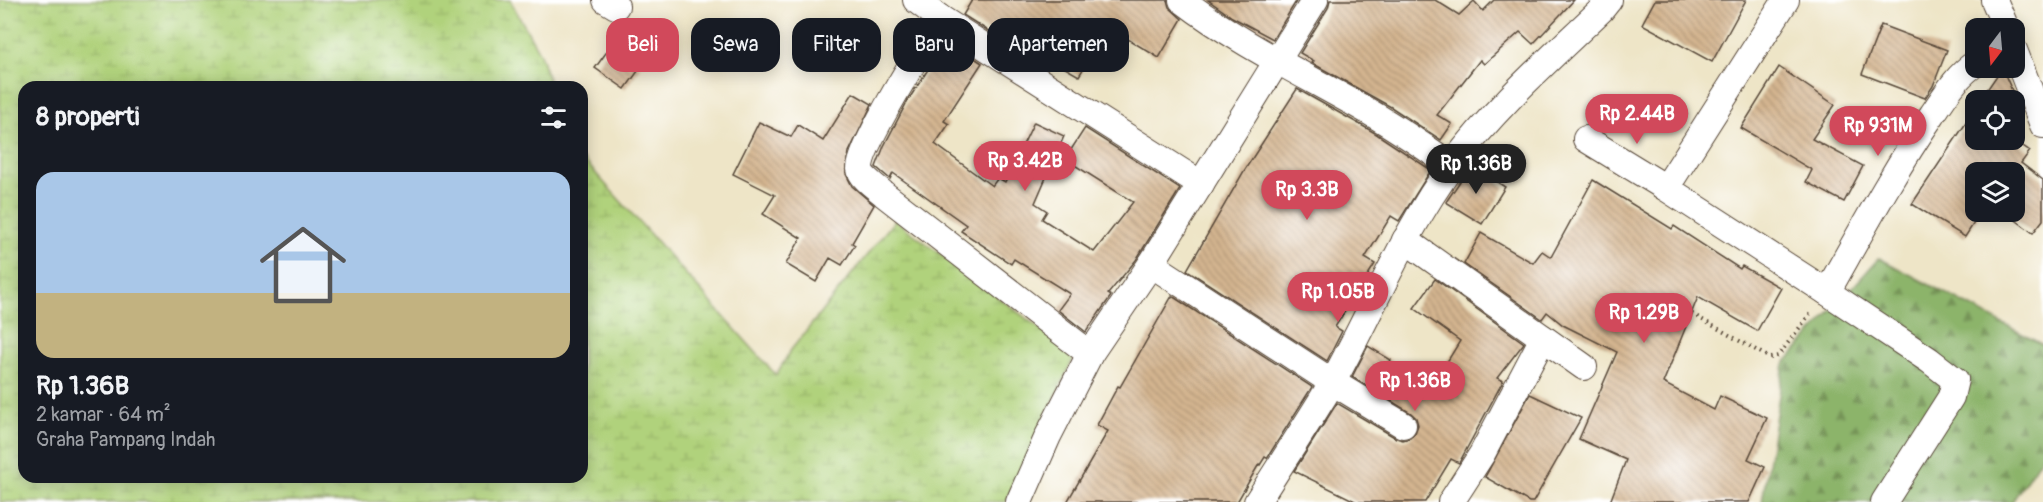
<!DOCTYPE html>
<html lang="id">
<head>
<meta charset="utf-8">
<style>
  :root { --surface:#171b24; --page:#20242c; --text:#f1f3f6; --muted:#9ea1a6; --accent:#d1495b }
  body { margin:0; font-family:Pangolin,sans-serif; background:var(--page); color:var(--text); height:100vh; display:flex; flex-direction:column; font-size:22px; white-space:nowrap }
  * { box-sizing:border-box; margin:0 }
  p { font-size:20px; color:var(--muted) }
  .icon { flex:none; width:33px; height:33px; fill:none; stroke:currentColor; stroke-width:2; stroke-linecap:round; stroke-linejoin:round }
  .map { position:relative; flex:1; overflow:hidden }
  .sheet { position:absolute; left:18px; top:81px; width:570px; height:402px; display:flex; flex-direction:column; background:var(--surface); border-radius:18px; box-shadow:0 3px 15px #0003 }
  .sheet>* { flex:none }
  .guide { position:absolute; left:606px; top:18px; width:570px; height:54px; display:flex; gap:12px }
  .needle { width:39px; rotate:196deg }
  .fabs { position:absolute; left:1965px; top:18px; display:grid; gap:12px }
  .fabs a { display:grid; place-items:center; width:60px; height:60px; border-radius:12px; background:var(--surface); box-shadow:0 3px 15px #0003; font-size:30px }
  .price { position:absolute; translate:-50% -51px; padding:0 14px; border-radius:21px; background:var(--accent); color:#fff; font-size:20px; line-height:39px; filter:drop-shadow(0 2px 3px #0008) }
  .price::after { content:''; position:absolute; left:50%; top:36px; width:18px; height:14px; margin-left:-9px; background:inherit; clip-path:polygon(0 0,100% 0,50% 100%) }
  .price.current { background:#222; color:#fff }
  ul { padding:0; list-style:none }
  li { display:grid; align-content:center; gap:12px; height:318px; padding:0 18px }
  li span { display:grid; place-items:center; height:186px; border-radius:18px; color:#555 }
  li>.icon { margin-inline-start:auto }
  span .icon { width:108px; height:108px; fill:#fffc; stroke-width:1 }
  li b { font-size:26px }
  h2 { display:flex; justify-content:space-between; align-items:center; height:72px; padding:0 18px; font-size:26px }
  .pill { padding:0 21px; border-radius:18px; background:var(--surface); box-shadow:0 3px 15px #0003; font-size:21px; line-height:54px }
  .pill.current { background:var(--accent); color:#fff }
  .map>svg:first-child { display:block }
  .forest { fill:url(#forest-firs); stroke:#646f44; stroke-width:1.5 }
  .wetland { fill:url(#wetland-marsh); stroke:#767e4c; stroke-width:1.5 }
  .building { fill:url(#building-back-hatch) }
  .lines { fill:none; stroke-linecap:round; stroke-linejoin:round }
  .minor-casing { stroke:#564637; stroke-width:28 }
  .path { stroke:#564637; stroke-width:4; stroke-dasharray:1.5 4.5; stroke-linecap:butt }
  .minor { stroke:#fff; stroke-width:26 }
</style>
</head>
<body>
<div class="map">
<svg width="2043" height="502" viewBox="0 0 2043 502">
  <defs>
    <pattern id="forest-firs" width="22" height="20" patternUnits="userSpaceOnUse" patternTransform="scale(1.5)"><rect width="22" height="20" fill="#8cb46b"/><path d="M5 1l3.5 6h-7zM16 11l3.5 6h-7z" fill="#749357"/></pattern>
    <pattern id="wetland-marsh" width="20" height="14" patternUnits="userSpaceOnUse" patternTransform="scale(1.5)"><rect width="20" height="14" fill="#b0d27b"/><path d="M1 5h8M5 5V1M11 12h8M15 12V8" fill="none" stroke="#98b46a"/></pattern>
    <pattern id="building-back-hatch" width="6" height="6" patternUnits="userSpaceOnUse" patternTransform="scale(1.5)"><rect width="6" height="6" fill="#d4b590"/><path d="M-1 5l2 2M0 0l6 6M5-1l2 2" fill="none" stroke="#ad9375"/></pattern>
  </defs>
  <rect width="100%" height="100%" fill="#fff"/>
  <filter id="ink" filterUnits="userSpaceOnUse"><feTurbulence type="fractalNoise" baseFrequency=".0167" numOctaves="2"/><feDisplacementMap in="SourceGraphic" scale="12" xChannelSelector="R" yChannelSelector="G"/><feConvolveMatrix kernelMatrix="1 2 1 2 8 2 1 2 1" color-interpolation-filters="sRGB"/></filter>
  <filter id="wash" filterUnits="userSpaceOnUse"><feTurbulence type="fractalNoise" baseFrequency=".008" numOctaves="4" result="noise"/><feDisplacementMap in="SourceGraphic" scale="24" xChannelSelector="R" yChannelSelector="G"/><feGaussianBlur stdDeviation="1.35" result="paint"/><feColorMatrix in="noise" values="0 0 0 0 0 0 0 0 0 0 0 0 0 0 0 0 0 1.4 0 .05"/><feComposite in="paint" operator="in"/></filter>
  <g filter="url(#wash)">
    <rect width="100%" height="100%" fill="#eee5c7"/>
    <!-- forest -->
    <polygon class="forest" points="1879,258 2043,345 2043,455 2012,502 1762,502 1784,364"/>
    <!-- wetland -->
    <polygon class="wetland" points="0,0 510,0 540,54 551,87 24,87 24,477 582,477 582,158 776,375 791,350 895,220 1075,355 1006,502 0,502"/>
    <g id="blocks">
      <!-- building -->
      <g class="building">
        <polygon points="972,0 1167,0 1169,7 1182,19 1159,58 1118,33 1110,45 1101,39 1079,76 1002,32 998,37 963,15"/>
        <polygon points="1208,0 1297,0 1273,39 1232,17"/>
        <polygon points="1330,0 1435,0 1459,15 1474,1 1483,11 1494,0 1574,0 1533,44 1520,32 1484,64 1480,60 1437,115 1452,124 1441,140 1391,107 1312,63 1314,61 1300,53 1328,8"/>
        <polygon points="1655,0 1746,0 1712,62 1642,24"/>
        <polygon points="1881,25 1947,50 1933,86 1925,98 1862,74"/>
        <polygon points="947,40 982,63 944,121 949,124 935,144 992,186 998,178 1005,182 1034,122 1064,136 1035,203 1047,211 1042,219 1094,252 1133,202 1065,159 1085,128 1180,189 1136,260 1108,294 1111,296 1086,332 1058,310 1070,294 1014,259 1011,264 961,231 966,225 893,173 890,179 876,167 884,146 907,102"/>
        <polygon points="611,46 641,67 625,89 595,68"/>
        <polygon points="1779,67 1835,105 1812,139 1863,166 1844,202 1806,182 1812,170 1741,128"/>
        <polygon points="2002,68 2017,102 2014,106 2014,100 1980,100"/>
        <polygon points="1297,89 1375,133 1431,170 1399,221 1391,216 1365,258 1375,264 1335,327 1342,331 1327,361 1187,270 1244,171"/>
        <polygon points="853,93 872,104 849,152 846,174 852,186 874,205 852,243 855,245 842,265 830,258 816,282 786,264 801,238 763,214 775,195 733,174 759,122 791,137 798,125 823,141"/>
        <polygon points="1976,108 1976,140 2014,140 2030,151 2021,163 2043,180 2043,220 2033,233 2005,212 2014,212 2014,172 1976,172 1976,212 1981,212 1965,237 1912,204"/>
        <polygon points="1471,165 1505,187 1482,224 1446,202"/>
        <polygon points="1593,180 1672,229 1674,226 1740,269 1742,266 1781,288 1757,331 1698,297 1663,383 1714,410 1720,396 1767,418 1748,459 1765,467 1749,502 1610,502 1626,460 1579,439 1617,352 1563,325 1547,312 1542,319 1464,264 1481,233 1533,263 1542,251 1551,257"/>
        <polygon points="1435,279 1524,343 1497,378 1503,381 1459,463 1451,459 1425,502 1357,502 1294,471 1337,403 1396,438 1403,440 1410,438 1415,433 1418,425 1416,418 1411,413 1352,377 1368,346 1391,360 1388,366 1431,388 1460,341 1414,308"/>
        <polygon points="1172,296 1312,387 1267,458 1265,457 1260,465 1259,464 1237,502 1067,502 1108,431 1097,425 1118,386 1120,387"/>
        <polygon points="1530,394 1581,418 1533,502 1529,502 1485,477"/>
      </g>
    </g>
  </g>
  <g filter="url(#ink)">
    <use href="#blocks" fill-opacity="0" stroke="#564637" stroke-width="1.5"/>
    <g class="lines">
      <!-- minor casing -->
      <g class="minor-casing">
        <g id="minor">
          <polyline points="606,0 616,6"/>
          <polyline points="916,0 940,18 1201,184"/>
          <path d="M1182 0C1237 42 1299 72 1359 106 1391 124 1422 145 1452 166"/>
          <polyline points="1786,0 1666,188 1827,292 1929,360 1955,380 1951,397 1884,502"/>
          <polyline points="1994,0 2006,28"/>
          <path d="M940 18C925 43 859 147 860 169 861 178 879 189 885 195L1090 354"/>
          <polyline points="2014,50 2043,125"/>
          <polyline points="1586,139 1666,188"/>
          <polyline points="1405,240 1584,367"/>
          <polyline points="1151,264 1332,382 1403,425"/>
          <path d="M1827 292C1861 232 1893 172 1932 115 1945 96 1956 76 1976 63"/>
          <polyline points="1019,502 1048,436 1090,354 1151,264 1315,0"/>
          <path d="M1257 502C1282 462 1308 423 1332 383 1373 310 1403 232 1453 164 1495 107 1550 59 1601 10L1609 0"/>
          <polyline points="1451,502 1482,454 1543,338"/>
        </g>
      </g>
      <!-- path -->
      <polyline class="path" points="1671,302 1770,358 1778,356 1810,314"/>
      <!-- minor -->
      <use href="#minor" class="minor"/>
    </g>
  </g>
</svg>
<div class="fabs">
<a><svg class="needle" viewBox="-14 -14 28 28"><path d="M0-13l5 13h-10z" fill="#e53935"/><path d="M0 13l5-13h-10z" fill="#9ea1a6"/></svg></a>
<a><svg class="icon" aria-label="locate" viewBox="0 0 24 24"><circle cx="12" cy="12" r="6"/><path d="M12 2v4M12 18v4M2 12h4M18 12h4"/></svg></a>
<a><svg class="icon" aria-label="layers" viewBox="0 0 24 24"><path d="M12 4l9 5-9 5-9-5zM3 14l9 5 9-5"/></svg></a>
</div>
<b class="price" style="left:1637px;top:145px">Rp 2.44B</b>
<b class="price" style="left:1878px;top:157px">Rp 931M</b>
<b class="price" style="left:1025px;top:192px">Rp 3.42B</b>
<b class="price current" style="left:1476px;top:195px">Rp 1.36B</b>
<b class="price" style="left:1307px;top:221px">Rp 3.3B</b>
<b class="price" style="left:1338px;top:323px">Rp 1.05B</b>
<b class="price" style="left:1644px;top:344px">Rp 1.29B</b>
<b class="price" style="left:1415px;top:412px">Rp 1.36B</b>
<div class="guide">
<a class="pill current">Beli</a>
<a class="pill">Sewa</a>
<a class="pill">Filter</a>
<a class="pill">Baru</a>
<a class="pill">Apartemen</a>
</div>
<section class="sheet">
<h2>8 properti<svg class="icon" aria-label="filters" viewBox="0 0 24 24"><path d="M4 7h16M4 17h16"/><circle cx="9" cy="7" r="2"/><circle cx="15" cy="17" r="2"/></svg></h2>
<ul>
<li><span style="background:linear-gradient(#a9c7e8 65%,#c2b280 0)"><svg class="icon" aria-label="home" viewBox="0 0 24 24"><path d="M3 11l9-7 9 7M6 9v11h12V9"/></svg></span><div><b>Rp 1.36B</b><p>2 kamar · 64 m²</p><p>Graha Pampang Indah</p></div></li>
</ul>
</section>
</div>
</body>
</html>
